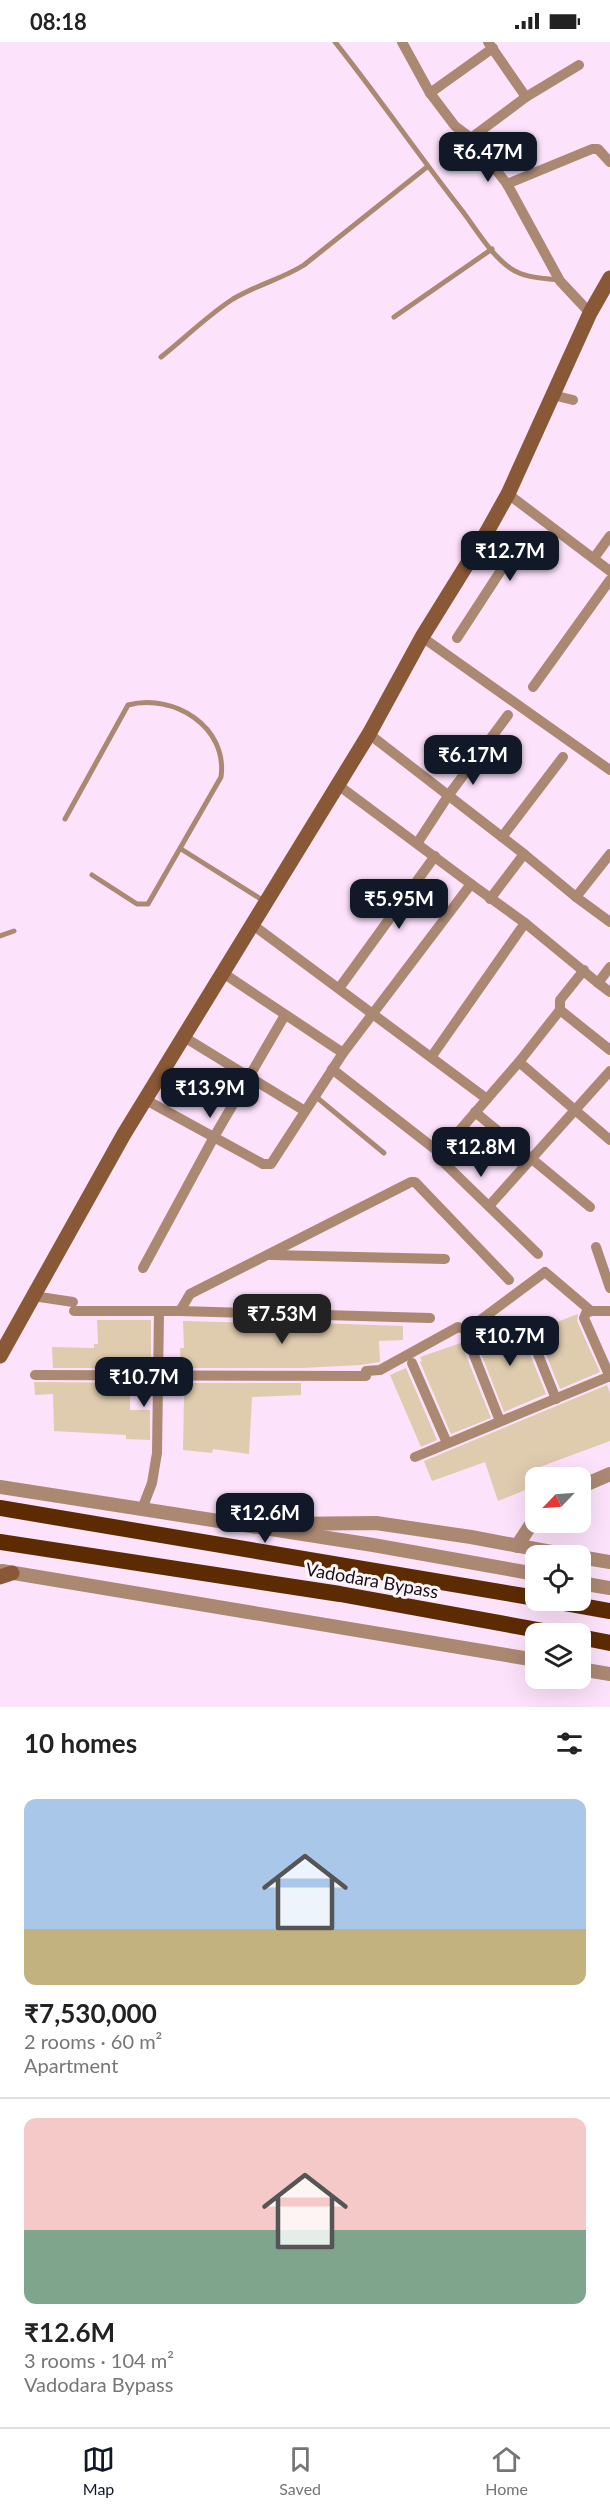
<!DOCTYPE html>
<html lang="en">
<head>
<meta charset="utf-8">
<style>
  :root { --surface:#fff; --page:#f6f6f6; --text:#222; --muted:#767676; --line:#e0e0e0; --accent:#111827 }
  body { margin:0; font-family:Lato,sans-serif; background:var(--page); color:var(--text); height:100vh; display:flex; flex-direction:column; font-size:22px; white-space:nowrap }
  * { box-sizing:border-box; margin:0 }
  p { font-size:20px; color:var(--muted) }
  .icon { flex:none; width:33px; height:33px; fill:none; stroke:currentColor; stroke-width:2; stroke-linecap:round; stroke-linejoin:round }
  .map { position:relative; height:1665px; overflow:hidden }
  .sheet { display:flex; flex-direction:column; background:var(--surface); flex:1 }
  .sheet>* { flex:none }
  .needle { width:39px; rotate:245deg }
  .fabs { position:absolute; left:525px; top:1425px; display:grid; gap:12px }
  .fabs a { display:grid; place-items:center; width:66px; height:66px; border-radius:12px; background:var(--surface); box-shadow:0 6px 24px #0002; font-size:30px }
  .price { position:absolute; translate:-50% -51px; padding:0 14px; border-radius:12px; background:var(--accent); color:#fff; font-size:20px; line-height:39px; filter:drop-shadow(0 2px 3px #0008) }
  .price::after { content:''; position:absolute; left:50%; top:36px; width:18px; height:14px; margin-left:-9px; background:inherit; clip-path:polygon(0 0,100% 0,50% 100%) }
  .price.selected { background:#222; color:#fff }
  ul { padding:0; list-style:none }
  li { display:grid; align-content:center; gap:12px; height:318px; padding:0 24px }
  li+li { border-top:2px solid var(--line) }
  li span { display:grid; place-items:center; height:186px; border-radius:12px; color:#555 }
  li>.icon { margin-inline-start:auto }
  span .icon { width:108px; height:108px; fill:#fffc; stroke-width:1 }
  li b { font-size:26px }
  h2 { display:flex; justify-content:space-between; align-items:center; height:72px; padding:0 24px; font-size:26px }
  .status { display:flex; justify-content:space-between; align-items:center; height:42px; padding:0 30px; background:var(--surface); direction:ltr }
  .status svg { height:16px; fill:currentColor }
  .dock { display:flex; justify-content:space-around; align-items:center; height:84px; border-top:2px solid var(--line); background:var(--surface); font-size:16px; color:var(--muted) }
  .dock a { display:grid; justify-items:center; gap:3px }
  .dock .selected { color:var(--accent) }
  .map>svg:first-child { display:block }
  .building { fill:#dfcbae }
  .lines { fill:none; stroke-linecap:round; stroke-linejoin:round }
  .service { stroke:#ab8872; stroke-width:5 }
  .minor { stroke:#ab8872; stroke-width:10 }
  .tertiary { stroke:#ab8872; stroke-width:14 }
  .secondary { stroke:#895837; stroke-width:15 }
  .trunk { stroke:#5c2b02; stroke-width:16 }
  .labels { text-anchor:middle; stroke-width:6; stroke-linejoin:round; paint-order:stroke }
  .street-label { font-size:18px; fill:#180e17; stroke:#fdf7fc }
</style>
</head>
<body>
<div class="status"><b>08:18</b><svg viewBox="0 0 49 12"><path d="M0 12V9h3v3zM5 12V6h3v6zM10 12V3h3v9zM15 12V0h3v12zM26 1h20v11H26zM47 4h2v5h-2z"/></svg></div>
<div class="map">
<svg width="610" height="1665" viewBox="0 0 610 1665">
  <rect width="100%" height="100%" fill="#fde2fb"/>
  <!-- building -->
  <g class="building">
    <polygon points="578,1272 577,1279 600,1330 560,1347 536,1288"/>
    <polygon points="97,1278 151,1278 151,1320 129,1321 130,1326 53,1326 52,1305 94,1306 94,1302 98,1302"/>
    <polygon points="183,1279 258,1281 258,1279 403,1284 403,1298 379,1299 380,1320 361,1323 301,1326 181,1326 180,1306 184,1306"/>
    <polygon points="517,1280 546,1352 504,1370 475,1296"/>
    <polygon points="461,1301 491,1376 451,1392 420,1320 422,1319 420,1315"/>
    <polygon points="406,1326 437,1398 421,1405 390,1333"/>
    <polygon points="34,1340 130,1341 130,1368 150,1368 150,1398 126,1397 126,1393 54,1389 53,1352 35,1353"/>
    <polygon points="178,1341 301,1341 301,1353 252,1355 249,1412 213,1407 212,1411 183,1408 184,1354 179,1354"/>
    <polygon points="607,1343 610,1351 610,1399 529,1429 535,1444 498,1459 485,1420 432,1439 424,1419"/>
  </g>
  <g class="lines">
    <!-- service -->
    <g class="service">
      <path d="M335 0C378 54 417 111 460 166 475 185 489 211 510 226 524 236 542 236 558 238"/>
      <polyline points="394,275 492,207"/>
      <path d="M161 315C185 296 208 273 233 257 256 243 282 237 304 223L427 125"/>
      <path d="M65 777 128 663C174 651 228 685 221 735L148 862H137L92 833"/>
      <polyline points="181,807 264,859"/>
      <polyline points="0,894 14,889"/>
      <polyline points="315,1054 384,1111"/>
    </g>
    <!-- minor -->
    <g class="minor">
      <polyline points="402,0 430,51 455,84 471,96 507,142 560,239 590,271"/>
      <polyline points="488,0 526,55"/>
      <polyline points="430,51 493,6"/>
      <polyline points="471,96 526,55 579,23"/>
      <polyline points="507,142 592,107 598,107 610,120"/>
      <polyline points="553,353 573,358"/>
      <polyline points="508,452 610,529"/>
      <polyline points="594,516 610,494"/>
      <polyline points="422,595 610,728"/>
      <polyline points="457,596 509,516 508,512 484,495"/>
      <polyline points="533,645 610,538"/>
      <polyline points="369,692 524,812 490,857"/>
      <polyline points="502,795 563,715"/>
      <polyline points="418,800 448,754 508,673"/>
      <polyline points="524,812 576,855 610,812"/>
      <polyline points="576,855 610,880"/>
      <polyline points="525,881 598,941"/>
      <polyline points="253,883 487,1057"/>
      <polyline points="610,925 598,941 610,950"/>
      <polyline points="223,931 343,1011"/>
      <polyline points="340,945 435,814"/>
      <polyline points="560,968 560,958 584,928"/>
      <polyline points="184,995 305,1069"/>
      <polyline points="432,1014 525,881 471,842"/>
      <polyline points="519,1020 560,968 610,1008"/>
      <polyline points="332,1027 440,1111"/>
      <polyline points="146,1058 263,1122 271,1122 343,1011 471,842 338,743"/>
      <polyline points="475,1070 590,1165"/>
      <polyline points="489,1164 610,1029"/>
      <polyline points="596,1205 610,1246"/>
      <polyline points="538,1212 439,1116 440,1111 519,1020 610,1098"/>
      <polyline points="271,1213 445,1217"/>
      <polyline points="143,1226 214,1095 285,973"/>
      <polyline points="33,1254 73,1260"/>
      <polyline points="74,1269 180,1269 430,1276"/>
      <polyline points="180,1269 190,1252 411,1140 415,1140 509,1238"/>
      <polyline points="610,1269 591,1269 586,1271 584,1276 610,1335"/>
      <polyline points="527,1285 556,1357"/>
      <polyline points="468,1298 500,1379"/>
      <polyline points="412,1321 447,1401"/>
      <polyline points="366,1329 380,1328 458,1285 467,1288 545,1230 591,1269"/>
      <polyline points="35,1333 366,1334"/>
      <polyline points="415,1415 610,1334"/>
      <polyline points="142,1467 152,1441 157,1411 159,1269"/>
    </g>
    <!-- tertiary -->
    <g class="tertiary">
      <polyline points="0,1445 373,1503 536,1532"/>
      <polyline points="580,1445 610,1432"/>
      <polyline points="280,1482 376,1481 471,1495 573,1514"/>
      <polyline points="517,1504 536,1475"/>
      <polyline points="580,1515 610,1520"/>
      <polyline points="2,1529 536,1618"/>
      <polyline points="580,1541 610,1546"/>
      <polyline points="580,1627 610,1632"/>
    </g>
    <!-- secondary -->
    <g class="secondary">
      <polyline points="0,1314 124,1092 369,692 422,595 484,495 508,452 590,271 610,236"/>
      <polyline points="0,1535 12,1531"/>
    </g>
    <!-- trunk -->
    <g class="trunk">
      <polyline points="0,1466 536,1556"/>
      <polyline points="0,1500 340,1552 560,1592"/>
      <polyline points="548,1558 610,1569"/>
      <polyline points="580,1595 610,1601"/>
    </g>
  </g>
  <g class="labels">
    <!-- street labels -->
    <g class="street-label">
      <text transform="translate(372 1539) rotate(10)" y="6">Vadodara Bypass</text>
    </g>
  </g>
</svg>
<div class="fabs">
<a><svg class="needle" viewBox="-14 -14 28 28"><path d="M0-13l5 13h-10z" fill="#e53935"/><path d="M0 13l5-13h-10z" fill="#767676"/></svg></a>
<a><svg class="icon" aria-label="locate" viewBox="0 0 24 24"><circle cx="12" cy="12" r="6"/><path d="M12 2v4M12 18v4M2 12h4M18 12h4"/></svg></a>
<a><svg class="icon" aria-label="layers" viewBox="0 0 24 24"><path d="M12 4l9 5-9 5-9-5zM3 14l9 5 9-5"/></svg></a>
</div>
<b class="price" style="left:488px;top:141px">₹6.47M</b>
<b class="price" style="left:510px;top:540px">₹12.7M</b>
<b class="price" style="left:473px;top:744px">₹6.17M</b>
<b class="price" style="left:399px;top:888px">₹5.95M</b>
<b class="price" style="left:210px;top:1077px">₹13.9M</b>
<b class="price" style="left:481px;top:1136px">₹12.8M</b>
<b class="price selected" style="left:282px;top:1303px">₹7.53M</b>
<b class="price" style="left:510px;top:1325px">₹10.7M</b>
<b class="price" style="left:144px;top:1366px">₹10.7M</b>
<b class="price" style="left:265px;top:1502px">₹12.6M</b>
</div>
<section class="sheet">
<h2>10 homes<svg class="icon" aria-label="filters" viewBox="0 0 24 24"><path d="M4 7h16M4 17h16"/><circle cx="9" cy="7" r="2"/><circle cx="15" cy="17" r="2"/></svg></h2>
<ul>
<li><span style="background:linear-gradient(#a9c7e8 70%,#c2b280 0)"><svg class="icon" aria-label="home" viewBox="0 0 24 24"><path d="M3 11l9-7 9 7M6 9v11h12V9"/></svg></span><div><b>₹7,530,000</b><p>2 rooms · 60 m²</p><p>Apartment</p></div></li>
<li><span style="background:linear-gradient(#f6c9c9 60%,#7fa58c 0)"><svg class="icon" aria-label="home" viewBox="0 0 24 24"><path d="M3 11l9-7 9 7M6 9v11h12V9"/></svg></span><div><b>₹12.6M</b><p>3 rooms · 104 m²</p><p>Vadodara Bypass</p></div></li>
</ul>
</section>
<nav class="dock">
<a class="selected"><svg class="icon" aria-label="map" viewBox="0 0 24 24"><path d="M3 6l6-2 6 2 6-2v14l-6 2-6-2-6 2zM9 4v14M15 6v14"/></svg>Map</a>
<a><svg class="icon" aria-label="saved" viewBox="0 0 24 24"><path d="M7 4h10v16l-5-4-5 4z"/></svg>Saved</a>
<a><svg class="icon" aria-label="home" viewBox="0 0 24 24"><path d="M3 11l9-7 9 7M6 9v11h12V9"/></svg>Home</a>
</nav>
</body>
</html>
